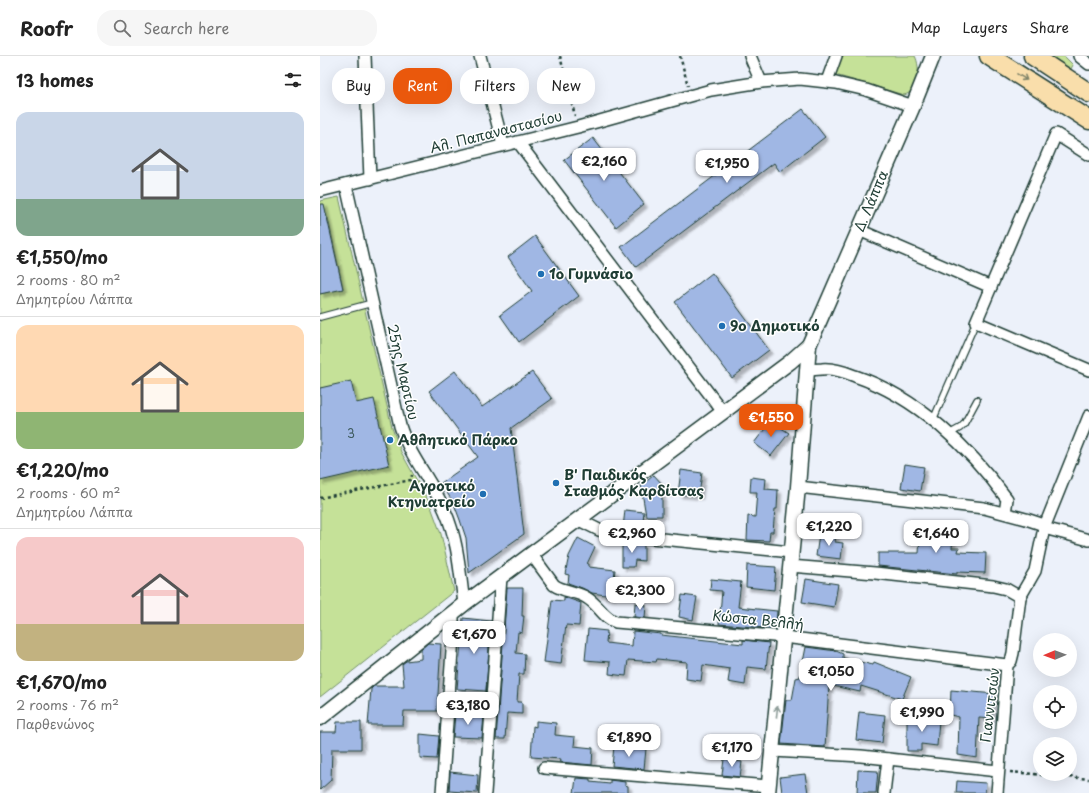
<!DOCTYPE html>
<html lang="en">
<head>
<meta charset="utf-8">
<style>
  :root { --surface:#fff; --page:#f6f6f6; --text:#222; --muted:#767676; --line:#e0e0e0; --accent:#ea580c }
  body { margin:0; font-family:"Playpen Sans",sans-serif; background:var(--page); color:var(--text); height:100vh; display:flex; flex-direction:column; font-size:15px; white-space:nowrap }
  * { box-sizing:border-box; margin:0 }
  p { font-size:13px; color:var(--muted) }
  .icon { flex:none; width:22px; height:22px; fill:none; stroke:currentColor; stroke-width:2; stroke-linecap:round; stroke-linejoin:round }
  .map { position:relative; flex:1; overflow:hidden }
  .drawer { display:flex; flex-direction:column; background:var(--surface); width:320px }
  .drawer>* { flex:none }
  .banner { position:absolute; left:12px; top:12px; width:380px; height:36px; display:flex; gap:8px }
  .needle { width:26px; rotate:269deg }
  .buttons { position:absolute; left:713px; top:577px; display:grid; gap:8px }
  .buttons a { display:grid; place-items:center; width:44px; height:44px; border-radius:50%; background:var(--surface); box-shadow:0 4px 16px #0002; font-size:20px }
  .price { position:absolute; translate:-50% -34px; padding:0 9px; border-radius:8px; background:#fff; color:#222; font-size:13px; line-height:26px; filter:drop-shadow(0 1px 2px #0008) }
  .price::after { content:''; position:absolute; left:50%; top:24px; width:12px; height:9px; margin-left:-6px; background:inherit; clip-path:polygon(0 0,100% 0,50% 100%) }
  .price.current { background:var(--accent); color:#fff }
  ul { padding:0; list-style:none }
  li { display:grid; align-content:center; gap:8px; height:212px; padding:0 16px }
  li+li { border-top:1px solid var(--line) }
  li span { display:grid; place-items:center; height:124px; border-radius:12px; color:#555 }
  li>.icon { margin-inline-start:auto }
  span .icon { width:72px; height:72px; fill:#fffc; stroke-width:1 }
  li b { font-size:17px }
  h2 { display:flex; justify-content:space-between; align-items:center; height:48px; padding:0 16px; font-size:17px }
  .tag { padding:0 14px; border-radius:16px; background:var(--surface); box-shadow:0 4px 16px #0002; font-size:14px; line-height:36px }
  .tag.current { background:var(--accent); color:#fff }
  header { display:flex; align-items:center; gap:24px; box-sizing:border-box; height:56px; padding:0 20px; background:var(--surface); border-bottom:1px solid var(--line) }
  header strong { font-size:19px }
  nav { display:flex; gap:22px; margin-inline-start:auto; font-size:14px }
  .search { width:280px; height:36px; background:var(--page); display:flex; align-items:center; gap:10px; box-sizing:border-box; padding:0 14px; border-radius:16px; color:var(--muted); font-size:15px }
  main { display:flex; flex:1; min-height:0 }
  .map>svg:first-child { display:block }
  .green { fill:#c5e198; stroke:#728f66 }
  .building { fill:#a0b7e4; stroke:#1f3d34; filter:url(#shadow) }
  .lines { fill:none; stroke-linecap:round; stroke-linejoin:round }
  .service-casing { stroke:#1f3d34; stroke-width:8 }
  .minor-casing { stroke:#1f3d34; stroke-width:14 }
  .tertiary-casing { stroke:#1f3d34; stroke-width:17 }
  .primary-casing { stroke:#1f3d34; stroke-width:21 }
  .path { stroke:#1f3d34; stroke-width:2.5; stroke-dasharray:3 3; stroke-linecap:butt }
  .service { stroke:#fff; stroke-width:5.5 }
  .minor { stroke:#fff; stroke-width:11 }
  .tertiary { stroke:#fff; stroke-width:14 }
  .primary { stroke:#f9deab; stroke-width:18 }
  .oneway { stroke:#81856a }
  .oneway2 { stroke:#8f9e9a }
  .poi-dot { fill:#1f6fb2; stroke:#fff; stroke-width:1.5 }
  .labels { text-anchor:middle; stroke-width:3; stroke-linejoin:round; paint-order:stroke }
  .number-label { font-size:12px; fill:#3f5c60 }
  .street-label { font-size:14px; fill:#1f3d34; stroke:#fff }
  .poi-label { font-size:14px; font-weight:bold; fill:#1f3d34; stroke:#fff; text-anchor:start }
</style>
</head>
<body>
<header>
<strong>Roofr</strong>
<div class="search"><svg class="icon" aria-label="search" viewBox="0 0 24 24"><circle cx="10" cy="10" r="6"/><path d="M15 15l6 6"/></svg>Search here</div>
<nav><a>Map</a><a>Layers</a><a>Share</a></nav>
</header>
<main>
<section class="drawer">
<h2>13 homes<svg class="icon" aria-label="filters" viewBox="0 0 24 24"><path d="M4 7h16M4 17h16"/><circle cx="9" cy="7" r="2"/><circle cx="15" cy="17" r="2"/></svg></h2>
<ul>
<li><span style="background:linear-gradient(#c9d6e8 70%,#7fa58c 0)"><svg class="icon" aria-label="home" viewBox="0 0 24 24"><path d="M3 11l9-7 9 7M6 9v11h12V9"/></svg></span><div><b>€1,550/mo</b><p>2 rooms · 80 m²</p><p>Δημητρίου Λάππα</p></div></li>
<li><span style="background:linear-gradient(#ffd9b3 70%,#8fb573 0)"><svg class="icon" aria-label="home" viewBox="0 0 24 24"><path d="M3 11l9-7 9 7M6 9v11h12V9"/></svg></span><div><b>€1,220/mo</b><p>2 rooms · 60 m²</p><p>Δημητρίου Λάππα</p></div></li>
<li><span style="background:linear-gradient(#f6c9c9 70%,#c2b280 0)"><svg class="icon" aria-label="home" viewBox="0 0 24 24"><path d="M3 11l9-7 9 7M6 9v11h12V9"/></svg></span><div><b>€1,670/mo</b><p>2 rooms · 76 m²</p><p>Παρθενώνος</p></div></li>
</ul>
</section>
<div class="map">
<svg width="769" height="737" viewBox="0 0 769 737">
  <defs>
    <filter id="shadow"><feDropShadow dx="3.5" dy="3.5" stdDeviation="1" flood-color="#0004"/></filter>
  </defs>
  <rect width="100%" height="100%" fill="#ecf1fa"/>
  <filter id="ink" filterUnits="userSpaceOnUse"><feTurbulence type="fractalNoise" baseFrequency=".025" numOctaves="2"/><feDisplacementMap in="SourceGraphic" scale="8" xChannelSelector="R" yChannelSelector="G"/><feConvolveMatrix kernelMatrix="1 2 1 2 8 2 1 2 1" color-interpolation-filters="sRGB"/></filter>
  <g filter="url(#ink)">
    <!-- green -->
    <g class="green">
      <path d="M519 0H595C601 11 599 36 584 39L512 18Z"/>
      <polygon points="731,0 744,0 753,9 751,13"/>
      <polygon points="19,141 72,372 81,396 110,448 121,478 134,535 0,641 0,425 36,347 0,332 0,238 23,232 8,162 0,164 0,145"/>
    </g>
    <!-- building -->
    <g class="building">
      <polygon points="483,53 505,81 460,116 454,107 316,211 301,191"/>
      <polygon points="273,82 324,148 296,171 244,104"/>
      <polygon points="0,148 4,148 23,233 0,238"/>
      <polygon points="215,180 259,240 199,286 180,259 212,235 188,201"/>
      <polygon points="392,217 449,294 412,322 355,246"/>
      <polygon points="135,315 162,351 212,316 232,343 191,372 204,478 149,517 146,482 140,464 134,448 121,427 158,401 109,335"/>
      <polygon points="31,325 36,347 54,343 69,409 0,425 0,332"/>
      <polygon points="451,365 469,377 451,400 434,387"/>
      <polygon points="585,408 604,411 600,435 581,432"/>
      <polygon points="361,414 382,417 379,440 358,438"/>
      <polygon points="334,419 350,437 342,436 342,460 326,460 321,430"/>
      <polygon points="431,421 446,423 445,433 458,434 457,453 455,453 453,476 450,476 449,485 427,484 428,460 435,461 437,436 430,436"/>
      <polygon points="305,454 324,456 322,474 303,472"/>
      <polygon points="601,466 634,469 632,492 639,492 638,496 666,497 665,517 637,516 637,518 558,510 558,497 599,497"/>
      <polygon points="499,478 516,480 515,486 523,487 521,503 496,500"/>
      <polygon points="258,482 275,491 267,508 269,508 269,511 295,514 292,540 272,537 262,532 248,527 249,519 245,518 249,500"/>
      <polygon points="302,486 324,488 324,505 315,504 314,511 302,511"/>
      <polygon points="427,509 456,511 454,534 426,531"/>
      <polygon points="391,523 421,526 418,551 457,555 456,573 399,568 402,535 390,534"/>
      <polygon points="486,523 518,528 514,551 482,546"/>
      <polygon points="187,532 203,532 202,560 204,560 202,577 198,576 196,597 205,598 204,618 199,618 197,646 202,646 202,658 187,657 185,683 176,683"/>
      <polygon points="362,539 377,541 373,564 359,561"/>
      <polygon points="244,541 261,547 259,570 246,569 241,608 224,606 232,544 244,545"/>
      <polygon points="315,547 326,549 325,562 314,561"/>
      <polygon points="143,562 171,565 166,635 137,633"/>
      <polygon points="268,573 287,575 286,587 312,590 313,575 341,578 341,579 423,588 423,584 449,587 446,613 427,611 425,629 408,626 410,613 383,609 381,625 366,623 367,606 337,603 336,606 308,604 306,620 289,618 290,606 265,604"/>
      <polygon points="108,587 121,588 117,655 84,655 83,669 48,669 51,633 54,630 84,630 82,608 86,605 101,603 101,593"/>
      <polygon points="486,591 516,595 523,598 523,602 553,609 554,606 591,621 582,643 541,630 540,636 509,629 505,691 461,688 466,644 472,644 476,622 480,621"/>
      <polygon points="631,634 675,638 671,663 659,662 657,702 638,699 639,661 630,659"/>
      <polygon points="539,656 565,659 562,687 536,684"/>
      <polygon points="135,658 164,660 162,682 133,681"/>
      <polygon points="587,661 619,664 617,690 601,688 601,695 587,695"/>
      <polygon points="216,665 236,667 235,679 255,681 254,690 273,692 272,709 240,706 241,703 211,701 213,670 216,671"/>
      <polygon points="17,666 41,666 41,693 12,693 11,724 0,734 0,676 16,676"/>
      <polygon points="100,678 119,680 117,703 100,702"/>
      <polygon points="294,690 326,693 324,713 292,710"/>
      <polygon points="404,703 422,706 420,721 402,719"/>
      <polygon points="538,714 558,715 556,737 537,737"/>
      <polygon points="130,716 158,719 157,737 129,735"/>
      <polygon points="485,718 488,737 462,737 460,721"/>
      <polygon points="256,722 270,723 270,726 290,728 290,724 305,726 305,729 308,730 308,737 254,737"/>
      <polygon points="637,725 666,727 665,737 636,737"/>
    </g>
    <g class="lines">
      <!-- service casing -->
      <g class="service-casing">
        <g id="service">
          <polyline points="0,261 52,247"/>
          <polyline points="613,364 656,266"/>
          <polyline points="629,378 640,372 644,368 657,344"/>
        </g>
      </g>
      <!-- minor casing -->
      <g class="minor-casing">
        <g id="minor">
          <polyline points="45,0 50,123"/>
          <polyline points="160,0 183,89"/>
          <polyline points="430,0 441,26"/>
          <polyline points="759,0 769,8"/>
          <polyline points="507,25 516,0"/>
          <polyline points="198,86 403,356"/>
          <polyline points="769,99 736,78 656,266 769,314"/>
          <path d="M26 129 80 370C90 401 112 425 125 455 138 484 140 517 144 548"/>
          <polyline points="0,135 258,71 391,34 441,26 480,23 516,27 546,34 593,50"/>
          <polyline points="539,174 671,231"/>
          <path d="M487 314C492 314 497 313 502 313 513 312 525 316 535 320 597 341 649 391 687 443L685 457"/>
          <polyline points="769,360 724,472 769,484"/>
          <polyline points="478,431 664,452 706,463 721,468 724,472 715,515 700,541 693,597 691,605 687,609 677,737"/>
          <polyline points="259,464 279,474 292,478 471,496"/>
          <path d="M212 499 234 529C244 536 257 535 267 542 279 549 283 562 296 566L464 581 687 609"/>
          <polyline points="470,510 555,517 673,530 686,533 700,541"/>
          <polyline points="453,695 541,700 678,715"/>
          <polyline points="224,712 449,730"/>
          <polyline points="122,737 133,581 133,557"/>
          <polyline points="165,737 181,521"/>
          <polyline points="564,737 568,703"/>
        </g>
      </g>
      <!-- tertiary casing -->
      <g class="tertiary-casing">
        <g id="tertiary">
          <polyline points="0,662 144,548 403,356 470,306 489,289"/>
          <polyline points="448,737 478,431 489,289 593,50 613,0"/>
        </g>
      </g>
      <!-- primary casing -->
      <g class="primary-casing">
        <g id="primary">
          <polyline points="669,0 769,64"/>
          <polyline points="713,0 769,37"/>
        </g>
      </g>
      <!-- path -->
      <g class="path">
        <polyline points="240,0 255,60"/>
        <polyline points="360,0 368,30"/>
        <polyline points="0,442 91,424 92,419"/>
        <polyline points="690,716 769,723"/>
      </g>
      <!-- service -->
      <use href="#service" class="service"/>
      <!-- minor -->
      <use href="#minor" class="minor"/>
      <!-- tertiary -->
      <use href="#tertiary" class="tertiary"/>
      <!-- primary -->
      <use href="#primary" class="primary"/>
    </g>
    <!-- one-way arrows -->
    <defs><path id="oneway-shaft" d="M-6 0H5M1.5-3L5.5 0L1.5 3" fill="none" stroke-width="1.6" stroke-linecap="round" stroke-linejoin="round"/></defs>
    <use class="oneway" href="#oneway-shaft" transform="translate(702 21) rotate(32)"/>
    <use class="oneway2" href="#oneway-shaft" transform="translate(457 656) rotate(-84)"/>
  </g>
  <!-- markers -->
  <g class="poi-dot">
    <circle cx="221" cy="218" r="4"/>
    <circle cx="402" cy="270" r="4"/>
    <circle cx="70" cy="384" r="4"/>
    <circle cx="236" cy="427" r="4"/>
    <circle cx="163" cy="438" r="4"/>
  </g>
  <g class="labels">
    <!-- number labels -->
    <g class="number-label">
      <text x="31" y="382">3</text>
    </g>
    <!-- street labels -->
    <g class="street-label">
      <text transform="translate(176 76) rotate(-14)" y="5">Αλ. Παπαναστασίου</text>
      <text transform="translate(551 145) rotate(-67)" y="5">Δ. Λάππα</text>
      <text transform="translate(83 316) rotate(77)" y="5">25ης Μαρτίου</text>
      <text transform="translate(438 564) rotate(6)" y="5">Κώστα Βελλή</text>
      <text transform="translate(670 649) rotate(-83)" y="5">Γιαννιτσών</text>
    </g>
    <!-- poi labels -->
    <g class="poi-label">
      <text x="229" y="223">1ο Γυμνάσιο</text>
      <text x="410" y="275">9ο Δημοτικό</text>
      <text x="78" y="389">Αθλητικό Πάρκο</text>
      <text x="244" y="424">Β' Παιδικός<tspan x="244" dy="16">Σταθμός Καρδίτσας</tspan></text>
      <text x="155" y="435" text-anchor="end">Αγροτικό<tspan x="155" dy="16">Κτηνιατρείο</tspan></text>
    </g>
  </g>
</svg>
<div class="buttons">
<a><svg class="needle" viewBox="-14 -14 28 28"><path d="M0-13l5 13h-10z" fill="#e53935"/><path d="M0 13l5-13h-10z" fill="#767676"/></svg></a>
<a><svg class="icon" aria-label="locate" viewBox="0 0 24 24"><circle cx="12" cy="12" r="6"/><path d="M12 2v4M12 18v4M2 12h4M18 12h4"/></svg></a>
<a><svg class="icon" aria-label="layers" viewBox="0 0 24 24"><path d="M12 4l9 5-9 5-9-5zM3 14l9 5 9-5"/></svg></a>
</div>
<b class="price" style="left:284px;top:126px">€2,160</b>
<b class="price" style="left:407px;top:128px">€1,950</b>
<b class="price current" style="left:451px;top:382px">€1,550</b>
<b class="price" style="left:509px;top:491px">€1,220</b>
<b class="price" style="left:312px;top:498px">€2,960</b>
<b class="price" style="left:616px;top:498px">€1,640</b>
<b class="price" style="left:320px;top:555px">€2,300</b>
<b class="price" style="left:154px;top:599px">€1,670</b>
<b class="price" style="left:511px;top:636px">€1,050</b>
<b class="price" style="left:148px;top:670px">€3,180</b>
<b class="price" style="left:602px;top:677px">€1,990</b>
<b class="price" style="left:309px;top:702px">€1,890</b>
<b class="price" style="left:412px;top:712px">€1,170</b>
<div class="banner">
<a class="tag">Buy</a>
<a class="tag current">Rent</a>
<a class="tag">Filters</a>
<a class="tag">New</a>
</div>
</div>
</main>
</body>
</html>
